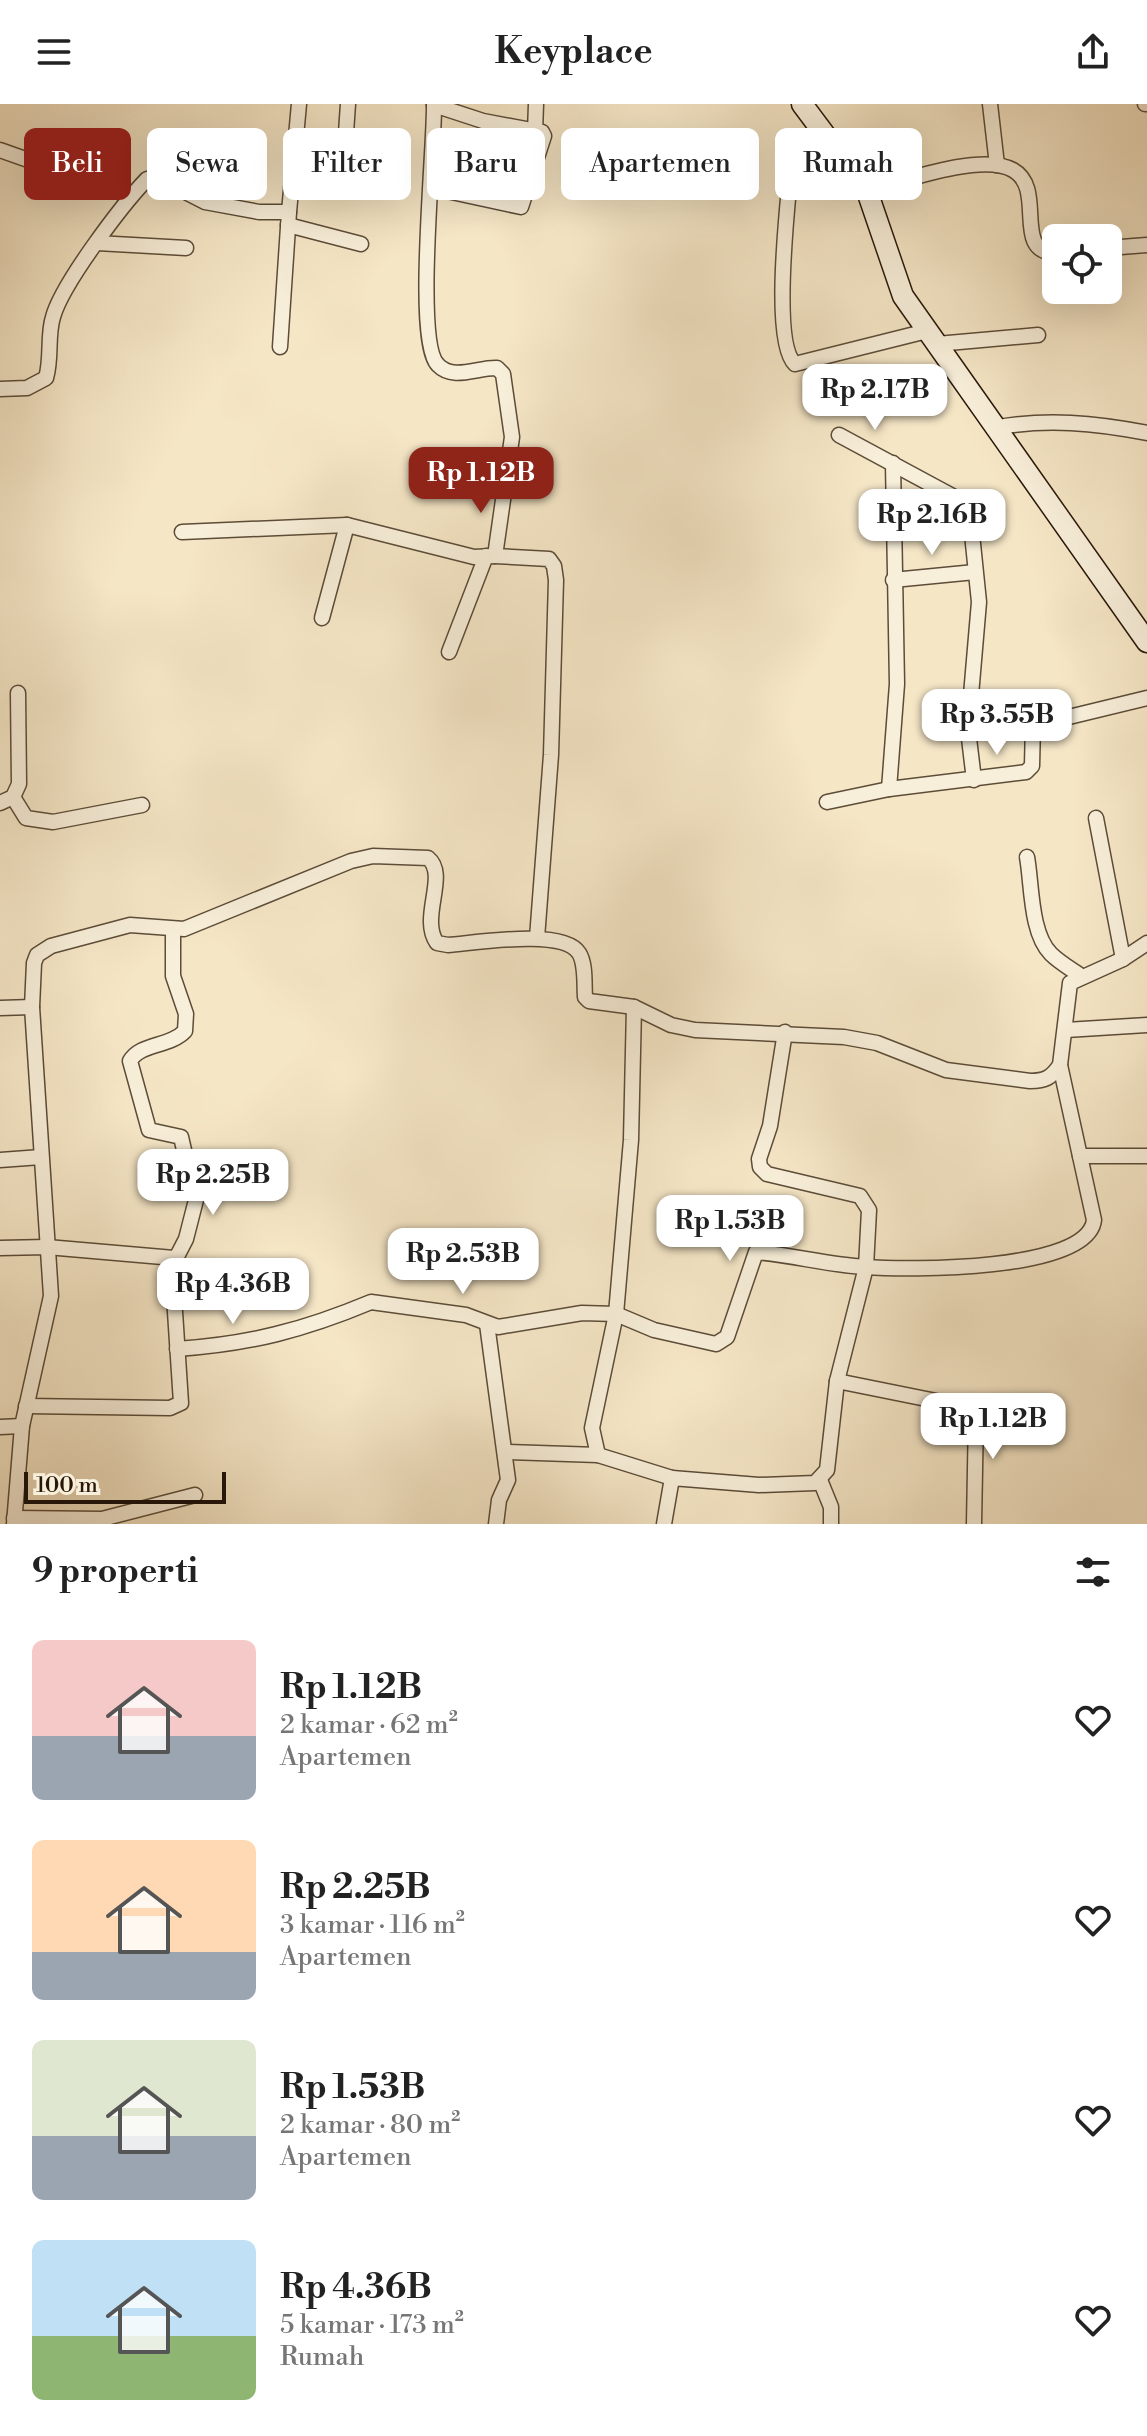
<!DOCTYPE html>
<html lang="id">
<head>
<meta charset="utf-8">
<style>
  :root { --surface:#fff; --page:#f6f6f6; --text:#222; --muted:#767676; --accent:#8f2418 }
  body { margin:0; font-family:"Libre Bodoni",serif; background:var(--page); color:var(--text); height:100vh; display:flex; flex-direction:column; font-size:30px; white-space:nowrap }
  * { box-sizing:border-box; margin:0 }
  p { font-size:26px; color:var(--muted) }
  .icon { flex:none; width:44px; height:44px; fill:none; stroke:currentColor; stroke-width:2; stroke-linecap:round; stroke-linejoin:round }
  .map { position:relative; height:1420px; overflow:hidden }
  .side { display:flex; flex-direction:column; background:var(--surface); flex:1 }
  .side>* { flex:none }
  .banner { position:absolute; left:24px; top:24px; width:1100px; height:72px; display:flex; gap:16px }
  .tools { position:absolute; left:1042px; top:120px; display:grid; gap:16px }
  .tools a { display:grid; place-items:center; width:80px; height:80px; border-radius:12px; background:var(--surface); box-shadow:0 8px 32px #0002; font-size:40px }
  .scale { position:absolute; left:24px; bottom:20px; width:202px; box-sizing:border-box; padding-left:8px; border:4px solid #291809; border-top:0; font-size:22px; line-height:28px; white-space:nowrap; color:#291809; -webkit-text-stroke:6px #f8efda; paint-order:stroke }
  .price { position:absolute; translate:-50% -68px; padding:0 18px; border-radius:16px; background:#fff; color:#222; font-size:26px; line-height:52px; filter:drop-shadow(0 2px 4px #0008) }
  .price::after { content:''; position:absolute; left:50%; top:48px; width:24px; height:18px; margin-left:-12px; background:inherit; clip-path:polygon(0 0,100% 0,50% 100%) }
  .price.current { background:var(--accent); color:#fff }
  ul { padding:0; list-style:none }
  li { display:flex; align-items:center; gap:24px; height:200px; padding:0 32px }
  li span { display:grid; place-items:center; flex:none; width:224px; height:160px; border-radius:12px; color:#555 }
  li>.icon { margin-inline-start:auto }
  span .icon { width:96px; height:96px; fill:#fffc; stroke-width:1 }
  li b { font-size:34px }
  h2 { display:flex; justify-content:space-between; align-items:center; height:96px; padding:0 32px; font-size:34px }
  .tag { padding:0 28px; border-radius:12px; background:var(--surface); box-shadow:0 8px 32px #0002; font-size:28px; line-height:72px }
  .tag.current { background:var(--accent); color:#fff }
  header { display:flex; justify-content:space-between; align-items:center; height:104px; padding:0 32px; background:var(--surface); font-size:36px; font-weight:700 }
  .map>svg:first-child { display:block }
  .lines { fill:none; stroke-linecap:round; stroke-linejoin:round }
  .minor-casing { stroke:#5c4c38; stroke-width:17 }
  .secondary-casing { stroke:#291809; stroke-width:23 }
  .minor { stroke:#f8efda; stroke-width:14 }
  .secondary { stroke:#f8efda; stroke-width:20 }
</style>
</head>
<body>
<header><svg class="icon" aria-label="menu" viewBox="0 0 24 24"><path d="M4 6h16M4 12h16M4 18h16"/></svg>Keyplace<svg class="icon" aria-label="share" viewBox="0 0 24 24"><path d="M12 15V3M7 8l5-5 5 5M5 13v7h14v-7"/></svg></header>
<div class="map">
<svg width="1147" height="1420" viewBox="0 0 1147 1420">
  <rect width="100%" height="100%" fill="#f5e6c6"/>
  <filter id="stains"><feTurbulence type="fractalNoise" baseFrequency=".0025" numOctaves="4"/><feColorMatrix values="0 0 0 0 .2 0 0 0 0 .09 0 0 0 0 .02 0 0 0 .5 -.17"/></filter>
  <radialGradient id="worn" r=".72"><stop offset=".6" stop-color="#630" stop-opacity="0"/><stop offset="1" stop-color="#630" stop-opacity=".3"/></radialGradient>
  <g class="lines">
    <!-- minor casing -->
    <g class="minor-casing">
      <g id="minor">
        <polyline points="348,0 345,43 359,51 387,55"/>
        <path d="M434 0C435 44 414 238 438 261 453 277 478 263 497 264L503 270 512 333 495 452 549 455 554 462 556 476 551 651 537 834"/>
        <polyline points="990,0 997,61"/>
        <polyline points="1145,0 1147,0"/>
        <polyline points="535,28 536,0"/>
        <polyline points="0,46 130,92"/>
        <path d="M840 54 803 63 790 73C787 107 772 239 795 260L927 227"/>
        <polyline points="433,84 521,103 544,32 542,28 483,17 434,1"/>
        <path d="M867 87C901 78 981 48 1013 66 1047 85 1011 149 1056 149"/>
        <polyline points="288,121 361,140"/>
        <polyline points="97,139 186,144"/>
        <polyline points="1108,144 1147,141"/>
        <polyline points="937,240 1038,231"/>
        <polyline points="280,243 289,108"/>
        <path d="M0 285 27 284 46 274C52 254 47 232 53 213 62 180 122 101 147 75L156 73 205 98 259 108H289L299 0"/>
        <path d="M994 324C1046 314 1096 319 1147 329"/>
        <polyline points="839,331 969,401 979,498 968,626 974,676"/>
        <polyline points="182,428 347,421 474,453 495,452"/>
        <polyline points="893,476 975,468"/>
        <polyline points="322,514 347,421"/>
        <polyline points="449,548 486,452"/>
        <polyline points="968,626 1044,619 1147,594"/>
        <polyline points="889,685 897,580 893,359"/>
        <polyline points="13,693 26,714 53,718 142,701"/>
        <polyline points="827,698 889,685 1026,668 1032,662 1033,620"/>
        <polyline points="0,699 13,693 19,680 18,589"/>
        <polyline points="1096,714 1123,855"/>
        <path d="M1027 753C1032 780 1030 829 1051 850 1059 858 1071 865 1081 872"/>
        <polyline points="634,903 631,1036 616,1210 592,1324 598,1351 672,1374"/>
        <polyline points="0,904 32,903"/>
        <polyline points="1066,926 1147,921"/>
        <polyline points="1080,1052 1147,1052"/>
        <polyline points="0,1056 41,1053"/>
        <polyline points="0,1144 47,1143 174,1154"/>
        <polyline points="487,1220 508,1376 499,1396 496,1420"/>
        <path d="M177 1245C250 1240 304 1226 371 1198L466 1211 498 1223 582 1209 616 1210 654 1226 716 1240 727 1233 756 1148C792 1151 829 1161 865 1163 907 1166 1088 1168 1094 1116L1060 961"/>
        <polyline points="837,1277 966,1303 976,1311 974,1420"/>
        <path d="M26 1302 170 1304 181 1299 172 1162 186 1135 197 1092 219 1077 220 1072 211 1063 187 1059 181 1033 149 1026 130 957C140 939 170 943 185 927L186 910 173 872V827"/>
        <polyline points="0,1323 22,1322"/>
        <polyline points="505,1348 598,1351"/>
        <polyline points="820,1376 831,1403 831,1420"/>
        <polyline points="14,1414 102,1415 195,1391"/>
        <path d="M14 1420 22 1322 51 1192 32 903 34 859 37 851 51 842 130 821 184 825 351 757 373 752 428 754C449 771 419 814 437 839L448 841C476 839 563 824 579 849 586 860 584 880 585 893L589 897 634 903 671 921 695 926 844 933 877 939 946 966 1030 977C1045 977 1051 974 1060 961L1070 879 1123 855 1147 839"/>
        <polyline points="664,1420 672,1374 759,1381 815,1379 827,1366 837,1277 866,1163 869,1106 860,1092 767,1070 760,1063 759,1055 770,1022 785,928"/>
      </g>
    </g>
    <!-- secondary casing -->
    <g class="secondary-casing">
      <polyline id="secondary" points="802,0 867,87 903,192 1147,538"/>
    </g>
    <!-- minor -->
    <use href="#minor" class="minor"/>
    <!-- secondary -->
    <use href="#secondary" class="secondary"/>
  </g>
  <rect width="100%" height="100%" filter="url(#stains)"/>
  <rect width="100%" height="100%" fill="url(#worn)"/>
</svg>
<div class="tools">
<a><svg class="icon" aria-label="locate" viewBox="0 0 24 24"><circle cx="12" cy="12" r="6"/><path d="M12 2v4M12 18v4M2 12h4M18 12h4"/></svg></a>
</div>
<div class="scale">100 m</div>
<b class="price" style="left:875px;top:328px">Rp 2.17B</b>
<b class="price current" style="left:481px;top:411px">Rp 1.12B</b>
<b class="price" style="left:932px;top:453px">Rp 2.16B</b>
<b class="price" style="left:997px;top:653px">Rp 3.55B</b>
<b class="price" style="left:213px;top:1113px">Rp 2.25B</b>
<b class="price" style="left:730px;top:1159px">Rp 1.53B</b>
<b class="price" style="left:463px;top:1192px">Rp 2.53B</b>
<b class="price" style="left:233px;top:1222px">Rp 4.36B</b>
<b class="price" style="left:993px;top:1357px">Rp 1.12B</b>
<div class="banner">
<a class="tag current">Beli</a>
<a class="tag">Sewa</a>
<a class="tag">Filter</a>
<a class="tag">Baru</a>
<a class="tag">Apartemen</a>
<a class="tag">Rumah</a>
</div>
</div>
<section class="side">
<h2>9 properti<svg class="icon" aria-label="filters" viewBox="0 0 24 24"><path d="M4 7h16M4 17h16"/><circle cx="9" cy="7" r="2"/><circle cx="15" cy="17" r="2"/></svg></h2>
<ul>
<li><span style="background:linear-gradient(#f6c9c9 60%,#9aa5b1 0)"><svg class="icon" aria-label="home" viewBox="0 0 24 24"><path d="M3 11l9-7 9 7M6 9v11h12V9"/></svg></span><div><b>Rp 1.12B</b><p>2 kamar · 62 m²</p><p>Apartemen</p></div><svg class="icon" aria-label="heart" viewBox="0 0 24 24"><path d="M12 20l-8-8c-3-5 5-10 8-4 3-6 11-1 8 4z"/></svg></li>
<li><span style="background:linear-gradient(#ffd9b3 70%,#9aa5b1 0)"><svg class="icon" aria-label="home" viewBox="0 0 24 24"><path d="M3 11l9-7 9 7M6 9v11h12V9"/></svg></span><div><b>Rp 2.25B</b><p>3 kamar · 116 m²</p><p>Apartemen</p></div><svg class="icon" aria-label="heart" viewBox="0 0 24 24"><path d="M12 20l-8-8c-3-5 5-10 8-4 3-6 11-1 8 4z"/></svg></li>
<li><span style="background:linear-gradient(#dfe7d0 60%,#9aa5b1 0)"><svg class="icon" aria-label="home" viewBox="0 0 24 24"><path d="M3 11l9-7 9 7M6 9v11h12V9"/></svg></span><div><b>Rp 1.53B</b><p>2 kamar · 80 m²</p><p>Apartemen</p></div><svg class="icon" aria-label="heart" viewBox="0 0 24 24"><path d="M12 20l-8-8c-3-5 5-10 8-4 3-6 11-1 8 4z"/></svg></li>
<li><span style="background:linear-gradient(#bfe0f5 60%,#8fb573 0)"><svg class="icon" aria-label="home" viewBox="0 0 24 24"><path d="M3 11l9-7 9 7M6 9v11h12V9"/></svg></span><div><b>Rp 4.36B</b><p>5 kamar · 173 m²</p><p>Rumah</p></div><svg class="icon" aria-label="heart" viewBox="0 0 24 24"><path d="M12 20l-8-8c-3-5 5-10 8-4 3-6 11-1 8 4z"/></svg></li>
</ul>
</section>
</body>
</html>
